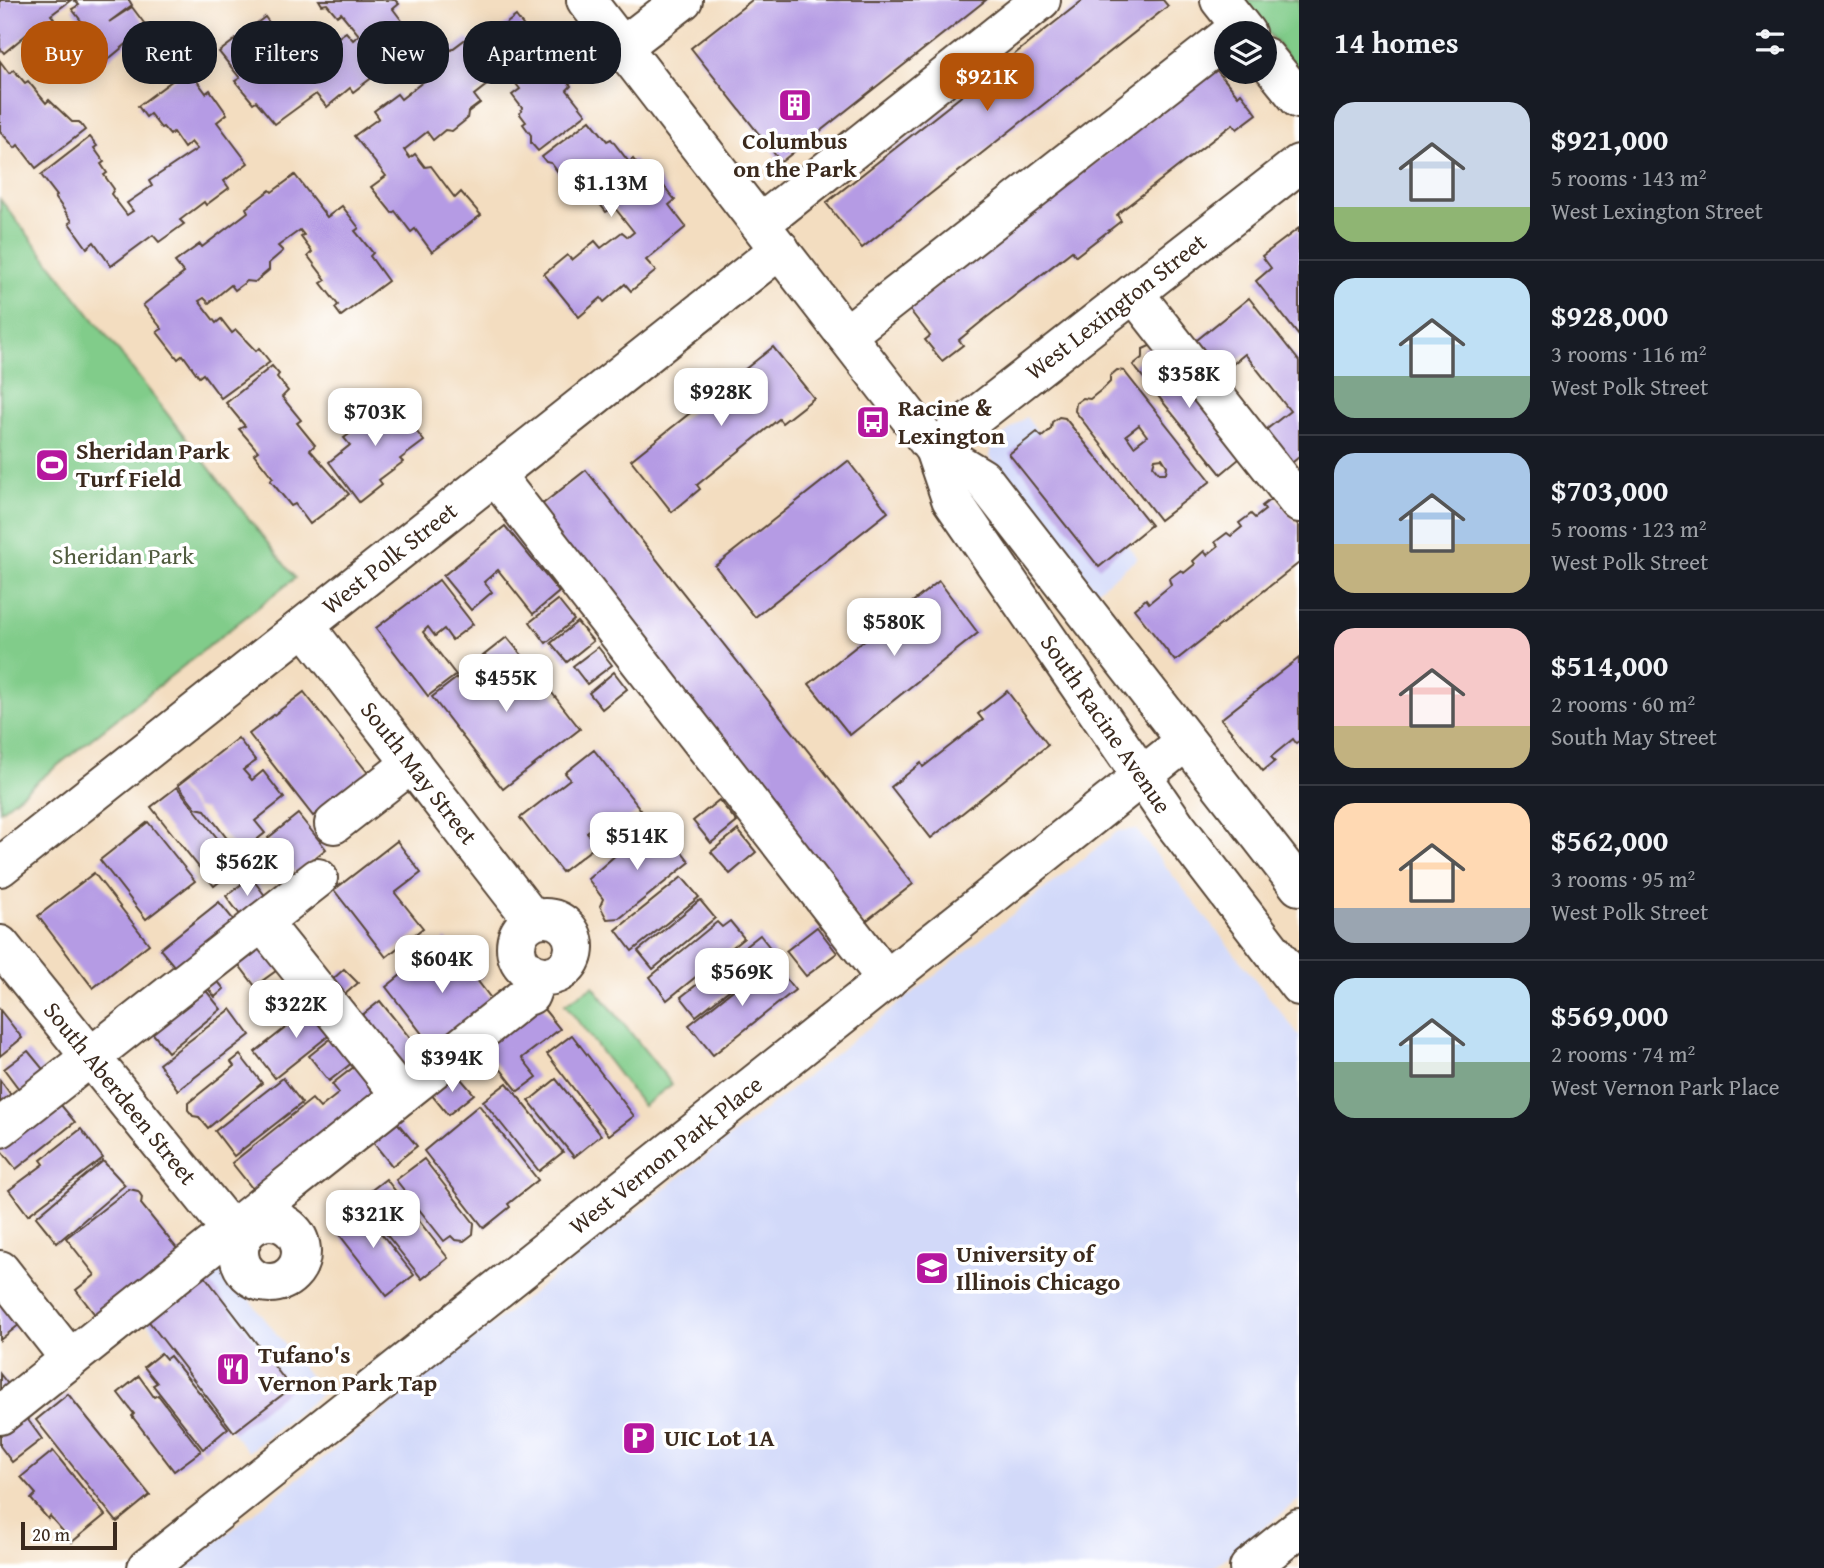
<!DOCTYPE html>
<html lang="en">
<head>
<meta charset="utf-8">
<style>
  :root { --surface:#171b24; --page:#20242c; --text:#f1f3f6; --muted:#9ea1a6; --line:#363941; --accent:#b45309 }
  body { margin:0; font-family:"Gentium Book Plus",serif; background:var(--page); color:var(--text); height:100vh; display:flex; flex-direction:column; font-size:26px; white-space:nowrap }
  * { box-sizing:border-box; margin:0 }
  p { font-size:23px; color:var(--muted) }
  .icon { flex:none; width:38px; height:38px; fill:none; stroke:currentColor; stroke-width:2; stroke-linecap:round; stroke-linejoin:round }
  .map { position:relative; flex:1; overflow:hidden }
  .details { display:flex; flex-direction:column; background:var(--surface); width:525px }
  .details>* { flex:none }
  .guide { position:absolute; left:21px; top:21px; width:665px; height:63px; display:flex; gap:14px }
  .controls { position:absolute; left:1214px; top:21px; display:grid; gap:14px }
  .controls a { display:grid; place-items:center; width:63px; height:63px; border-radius:50%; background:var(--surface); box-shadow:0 4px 18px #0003; font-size:35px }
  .scale { position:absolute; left:21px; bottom:18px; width:96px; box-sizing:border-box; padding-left:7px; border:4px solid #3b2a1e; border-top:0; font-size:19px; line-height:24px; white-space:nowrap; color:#3b2a1e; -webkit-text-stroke:5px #fff; paint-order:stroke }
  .price { position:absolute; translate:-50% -60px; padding:0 16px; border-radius:14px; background:#fff; color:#222; font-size:23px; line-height:46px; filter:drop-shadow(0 2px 4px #0008) }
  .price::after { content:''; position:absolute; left:50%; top:42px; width:21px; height:16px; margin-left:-10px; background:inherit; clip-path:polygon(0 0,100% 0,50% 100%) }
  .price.active { background:var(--accent); color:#fff }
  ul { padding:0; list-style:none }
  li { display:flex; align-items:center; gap:21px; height:175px; padding:0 35px }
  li+li { border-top:2px solid var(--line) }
  li span { display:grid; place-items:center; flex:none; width:196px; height:140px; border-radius:21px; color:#555 }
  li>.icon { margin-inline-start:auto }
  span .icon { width:84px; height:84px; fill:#fffc; stroke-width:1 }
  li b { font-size:30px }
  h2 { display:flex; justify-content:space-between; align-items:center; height:84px; padding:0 35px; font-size:30px }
  .pill { padding:0 24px; border-radius:28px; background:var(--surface); box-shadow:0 4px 18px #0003; font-size:24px; line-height:63px }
  .pill.active { background:var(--accent); color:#fff }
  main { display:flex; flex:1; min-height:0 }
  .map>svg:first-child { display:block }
  .built { fill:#d2d9f9 }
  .green { fill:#81cc8a; stroke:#5e7b54; stroke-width:2 }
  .building { fill:#b59be4; fill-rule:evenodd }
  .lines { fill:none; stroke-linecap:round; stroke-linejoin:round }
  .minor-casing { stroke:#574536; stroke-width:42 }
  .major-casing { stroke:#574536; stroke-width:42 }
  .minor { stroke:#fff; stroke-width:38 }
  .major { stroke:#fff; stroke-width:38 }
  .labels { text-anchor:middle; stroke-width:7; stroke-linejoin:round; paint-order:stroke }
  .poi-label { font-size:24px; font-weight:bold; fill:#3b2a1e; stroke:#fff; text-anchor:start }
  .street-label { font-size:24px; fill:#3b2a1e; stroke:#fff }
  .park-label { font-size:24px; fill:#505b3e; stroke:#fff }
</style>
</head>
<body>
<main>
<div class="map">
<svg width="1299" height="1568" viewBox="0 0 1299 1568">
  <rect width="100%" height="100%" fill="#fff"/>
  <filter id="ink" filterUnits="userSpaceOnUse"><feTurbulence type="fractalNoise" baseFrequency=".0143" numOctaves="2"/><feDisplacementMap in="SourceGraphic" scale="14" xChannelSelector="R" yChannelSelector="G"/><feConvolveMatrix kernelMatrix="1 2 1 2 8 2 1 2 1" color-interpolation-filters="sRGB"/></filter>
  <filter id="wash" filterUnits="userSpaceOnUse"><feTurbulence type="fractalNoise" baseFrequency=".00686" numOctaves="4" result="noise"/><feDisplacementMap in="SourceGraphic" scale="28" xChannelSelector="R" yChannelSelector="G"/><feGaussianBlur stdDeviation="1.57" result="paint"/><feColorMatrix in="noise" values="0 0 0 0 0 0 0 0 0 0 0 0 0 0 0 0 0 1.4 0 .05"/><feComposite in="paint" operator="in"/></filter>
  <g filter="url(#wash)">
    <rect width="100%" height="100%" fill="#f3ddc0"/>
    <!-- built -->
    <g class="built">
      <polygon points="1026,417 1138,558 1096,591 990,457 990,445"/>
      <polygon points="1136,829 1299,1035 1299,1500 1213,1568 184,1568 1118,831"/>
      <polygon points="217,1258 323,1393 248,1452 142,1317"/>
    </g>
    <!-- green -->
    <g class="green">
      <polygon points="1242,0 1299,0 1299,72"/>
      <polygon points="0,199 295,578 0,811"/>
      <polygon points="593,986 672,1084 643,1106 565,1004"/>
    </g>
    <g id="blocks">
      <!-- building -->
      <g class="building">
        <polygon points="0,0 71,0 51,15 54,19 34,35 31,37 27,34 4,53 0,48"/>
        <polygon points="74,0 129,0 132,5 109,22 132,7 147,27 100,66 92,57 93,48 86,39 92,35 72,9 79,5"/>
        <polygon points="319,0 395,0 399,4 393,9 412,34 372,65 378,73 353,92 350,88 327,107 316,94 275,124 256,101 253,103 235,81 240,78 219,52 265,17 271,25 269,29 282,44 275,51 292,73 298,69 296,66 346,32 353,40 359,35 341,13 337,16 327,4 322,5"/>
        <polygon points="752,0 986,0 781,162 691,48"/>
        <polygon points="1083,0 1163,0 1168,6 862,248 826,203"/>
        <polygon points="516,16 535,41 541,36 559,59 553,63 571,86 567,90 586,114 538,151 531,143 531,135 523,124 526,122 520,114 522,108 512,95 520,89 502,66 494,73 497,77 474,95 480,103 468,112 467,119 452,131 445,130 433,140 427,132 404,150 410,158 415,154 425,167 431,166 455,198 461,192 481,215 432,252 415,229 411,232 395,211 392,213 371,187 386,176 354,136 379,118 374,111 397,94 401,99 448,62 443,56 467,38 475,48"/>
        <polygon points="0,61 9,73 14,70 25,83 28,81 46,103 49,100 72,122 79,122 85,130 36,168 18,145 15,148 0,131"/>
        <polygon points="1215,68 1238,96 1241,93 1257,114 1237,129 1233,124 1121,211 1117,215 1121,221 1076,256 1072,251 986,318 959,340 963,345 942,361 925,340 930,336 909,309"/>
        <polygon points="188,69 206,93 210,90 227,114 217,122 248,163 224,181 229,188 206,205 204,202 180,220 184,224 159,242 153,235 111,266 94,242 87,248 69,223 72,221 55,197 57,196 41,175 90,137 97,146 94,148 104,162 101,164 107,173 104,175 114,189 111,194 127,215 133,211 127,203 152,186 149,181 197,149 191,142 184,148 173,132 170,135 163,127 161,128 150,114 146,117 138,106"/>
        <polygon points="590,120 607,141 611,139 629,162 633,159 649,180 655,175 675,200 669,205 686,227 646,260 656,271 631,291 625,284 604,302 601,298 579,317 544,274 567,255 572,260 595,241 601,248 622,232 628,237 634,232 614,207 606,212 590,191 585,194 576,182 570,181 564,173 561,176 551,163 546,162 542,157"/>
        <polygon points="295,175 327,217 342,206 359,228 355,231 373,253 370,256 388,281 341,316 335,308 338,305 321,283 326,280 308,256 312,252 301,237 304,235 300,230 278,246 283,251 269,263 269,270 255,282 247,281 235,290 231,285 209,303 204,298 199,301 216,323 221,319 232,333 236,330 256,351 259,348 270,362 221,398 203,374 199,377 183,355 178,359 157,332 162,329 143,305 184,273 175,262 200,244 202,247 248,212 246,208 270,190 272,192"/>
        <polygon points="1299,228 1299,336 1256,281 1271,268 1262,256"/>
        <polygon points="1249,298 1299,361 1299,457 1288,466 1262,433 1290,411 1245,354 1218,376 1192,344"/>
        <polygon points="1152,345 1245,454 1221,474 1133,365 1143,357 1143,349"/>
        <polygon points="773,347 814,398 782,423 779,419 733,456 697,485 700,489 672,512 631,460"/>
        <polygon points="272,366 279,374 277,377 288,391 282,397 301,420 297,423 315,445 310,450 349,494 310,524 295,504 291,506 270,480 273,478 254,454 258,451 239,429 245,426 226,403"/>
        <path d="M1117 370 1124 371 1211 481 1160 520 1075 411 1076 403 1083 398 1090 399 1105 387 1110 382V376ZM1139 425 1147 436 1134 446 1126 435ZM1162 458 1167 466 1166 473H1159L1153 466 1155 459Z"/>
        <polygon points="387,394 424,441 400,459 403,462 379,480 382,484 359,502 329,462 350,445 344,438 359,427 356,424 367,415 365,412"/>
        <polygon points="1059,417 1065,418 1151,525 1099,567 1009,454 1037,432 1042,437 1051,429 1052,422"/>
        <polygon points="848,461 888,512 755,617 715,566"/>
        <polygon points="586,470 913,884 862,924 535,510"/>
        <polygon points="1275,496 1299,526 1299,563 1175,661 1134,609 1146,599 1149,603 1171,585 1169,579 1181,570 1184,573 1195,564 1193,561 1204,551 1207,555 1218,546 1215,542 1227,533 1231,536 1242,527 1239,523 1251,514 1255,518 1265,510 1262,506"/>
        <polygon points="505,526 559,592 533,614 498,570 484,582 492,592 471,610 443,576"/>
        <polygon points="439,580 473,624 452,640 444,629 435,636 428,627 423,632 456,675 428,696 376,628"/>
        <polygon points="939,581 978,633 850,735 809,684"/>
        <polygon points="558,600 574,620 546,643 530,622"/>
        <polygon points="577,622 593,641 567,662 551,643"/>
        <polygon points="507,637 525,659 519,665 538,689 545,684 580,729 503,789 432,697 458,677 464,686 476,676 469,667"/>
        <polygon points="598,647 612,665 587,684 573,666"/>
        <polygon points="1299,658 1299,741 1296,743 1293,739 1271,757 1275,761 1263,771 1221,719"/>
        <polygon points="614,672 627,689 602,709 589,693"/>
        <polygon points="1007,691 1048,745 931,838 891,787 921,763 923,767 983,720 978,714"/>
        <polygon points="304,692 368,773 313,816 249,734"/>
        <polygon points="238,738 256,761 243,770 252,780 263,771 284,798 255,821 265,833 239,854 205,810 196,808 178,785"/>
        <polygon points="594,750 641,810 624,822 620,817 609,825 604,819 587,832 597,845 562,872 520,818 570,779 565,773"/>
        <polygon points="177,787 229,853 223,858 233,871 214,886 151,807"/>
        <polygon points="719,800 737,822 711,843 693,821"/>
        <polygon points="298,814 326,849 296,873 268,838"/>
        <polygon points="148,822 195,881 146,919 100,860"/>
        <polygon points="660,824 690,862 620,918 607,919 600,906 603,899 588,879 632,841 634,844"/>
        <polygon points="738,830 756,852 730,874 711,852"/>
        <polygon points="397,841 421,873 395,893 423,928 386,957 334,890"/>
        <polygon points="94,873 149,944 93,988 38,916"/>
        <polygon points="251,877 269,901 244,920 226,896"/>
        <polygon points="682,877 699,897 632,951 616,930"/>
        <polygon points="700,900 715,918 653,969 638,951"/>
        <polygon points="219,902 237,924 179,972 160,949"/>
        <polygon points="730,921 744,938 667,1000 650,977 717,922 722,927"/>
        <polygon points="817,927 837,953 806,976 786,951"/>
        <polygon points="760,935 775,954 696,1016 681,997"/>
        <polygon points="446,939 458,954 463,951 483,976 477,980 496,1005 436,1052 386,987"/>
        <polygon points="261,942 280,968 255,986 236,961"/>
        <polygon points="771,960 795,990 713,1055 689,1025"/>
        <polygon points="344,969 358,983 344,995 331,981"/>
        <polygon points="215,978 224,989 215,997 206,986"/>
        <polygon points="203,987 221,1009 168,1052 149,1029"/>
        <polygon points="380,1001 431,1064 407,1083 356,1020"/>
        <polygon points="317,1003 337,1029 275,1078 255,1052"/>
        <polygon points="539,1003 560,1029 522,1058 537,1077 518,1091 483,1047"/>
        <polygon points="231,1009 250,1035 178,1090 159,1064"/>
        <polygon points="0,1010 22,1038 0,1056"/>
        <polygon points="572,1035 634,1116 609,1135 547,1054"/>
        <polygon points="333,1037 353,1062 329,1081 309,1056"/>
        <polygon points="28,1051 47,1074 22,1093 4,1069"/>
        <polygon points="240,1055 262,1083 208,1128 199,1117 193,1116 188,1110 188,1103 234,1066 231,1062"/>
        <polygon points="359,1063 386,1097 260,1198 232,1163 312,1099 320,1108 339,1093 332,1084"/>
        <polygon points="455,1072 474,1094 448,1115 430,1093"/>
        <polygon points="283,1078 302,1103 234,1156 215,1131"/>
        <polygon points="556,1079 601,1135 574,1157 529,1101"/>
        <polygon points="0,1080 17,1103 0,1115"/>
        <polygon points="507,1083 563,1152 539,1171 483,1101"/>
        <polygon points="56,1099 75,1122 16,1169 0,1149 0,1143"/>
        <polygon points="479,1105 538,1180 508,1204 510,1207 484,1228 424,1151"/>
        <polygon points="395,1120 417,1146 392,1166 371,1140"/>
        <polygon points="81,1129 103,1158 28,1215 9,1190 44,1164 41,1160"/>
        <polygon points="424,1159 474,1223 473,1234 464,1241 455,1240 451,1236 444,1241 396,1180"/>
        <polygon points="103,1161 125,1185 57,1243 36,1217"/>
        <polygon points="386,1179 448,1258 422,1279 359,1200"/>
        <polygon points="129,1189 138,1191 142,1197 141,1204 183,1256 100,1321 76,1290 95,1275 66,1238"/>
        <polygon points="350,1194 414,1275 387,1296 335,1229 355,1214 343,1199"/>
        <polygon points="204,1275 291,1388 234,1432 147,1319"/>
        <polygon points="0,1301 25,1320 0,1340"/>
        <polygon points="161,1353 166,1359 170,1356 228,1428 203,1449 153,1385 157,1383 144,1367"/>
        <polygon points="0,1374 11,1388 0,1397"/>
        <polygon points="139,1376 154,1397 158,1395 201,1451 174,1471 132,1416 134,1414 118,1393"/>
        <polygon points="68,1394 150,1495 117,1522 36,1420"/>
        <polygon points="20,1409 42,1439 12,1462 0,1446 0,1424"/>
        <polygon points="53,1451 105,1515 72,1542 50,1516 48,1519 31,1499 36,1494 21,1477"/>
      </g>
    </g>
  </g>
  <g filter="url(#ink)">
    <use href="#blocks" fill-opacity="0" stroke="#574536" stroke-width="2"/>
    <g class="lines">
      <!-- minor casing -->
      <g class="minor-casing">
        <g id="minor">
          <path id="s1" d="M586 0 934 449 951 499 1176 826 1299 986"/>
          <polyline points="1220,0 1246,33"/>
          <polyline points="622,47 683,0"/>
          <polyline points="1265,57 1299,99"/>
          <polyline points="760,224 1041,0"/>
          <polyline points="1134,293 1299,503"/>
          <polyline points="846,335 1227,37"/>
          <polyline points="934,449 982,478 1299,886"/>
          <path id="s2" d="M934 449 1299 164"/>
          <polyline points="495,475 887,980"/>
          <path id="s3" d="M305 626 533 920"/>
          <polyline points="334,824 412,763"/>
          <path id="s4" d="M0 867 780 249"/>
          <circle cx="545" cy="947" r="29"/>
          <polyline points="262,922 401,1095"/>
          <path id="s5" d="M0 945 225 1223 242 1239"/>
          <polyline points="0,1128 318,878"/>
          <circle cx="270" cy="1252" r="31"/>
          <polyline points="0,1270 70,1359"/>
          <polyline points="0,1415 524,997 530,995 537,976"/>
          <path id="s6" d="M147 1568 1185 742"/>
        </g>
      </g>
      <!-- major casing -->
      <g class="major-casing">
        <polyline id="major" points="1249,1568 1299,1528"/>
      </g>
      <!-- minor -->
      <use href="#minor" class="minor"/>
      <!-- major -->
      <use href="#major" class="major"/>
    </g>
  </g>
  <!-- icons -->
  <defs>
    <g id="building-square" transform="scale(1.75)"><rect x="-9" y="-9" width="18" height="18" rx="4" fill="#b5179e" stroke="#fff"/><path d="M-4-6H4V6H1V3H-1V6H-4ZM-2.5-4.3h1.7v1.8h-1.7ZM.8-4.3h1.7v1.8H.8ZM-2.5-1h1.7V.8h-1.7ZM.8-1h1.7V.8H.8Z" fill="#fff"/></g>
    <g id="bus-square" transform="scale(1.75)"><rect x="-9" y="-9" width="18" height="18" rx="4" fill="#b5179e" stroke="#fff"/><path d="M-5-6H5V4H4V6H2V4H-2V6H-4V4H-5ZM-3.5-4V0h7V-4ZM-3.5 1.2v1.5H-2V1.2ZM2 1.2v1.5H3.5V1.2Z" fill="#fff"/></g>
    <g id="stadium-square" transform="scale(1.75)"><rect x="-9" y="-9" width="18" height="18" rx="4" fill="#b5179e" stroke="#fff"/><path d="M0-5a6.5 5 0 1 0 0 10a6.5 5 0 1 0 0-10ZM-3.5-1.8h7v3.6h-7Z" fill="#fff"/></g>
    <g id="university-square" transform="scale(1.75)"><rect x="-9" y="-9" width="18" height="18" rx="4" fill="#b5179e" stroke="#fff"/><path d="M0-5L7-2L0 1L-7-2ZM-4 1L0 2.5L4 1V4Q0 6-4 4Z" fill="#fff"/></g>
    <g id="restaurant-square" transform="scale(1.75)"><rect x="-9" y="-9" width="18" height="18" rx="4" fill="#b5179e" stroke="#fff"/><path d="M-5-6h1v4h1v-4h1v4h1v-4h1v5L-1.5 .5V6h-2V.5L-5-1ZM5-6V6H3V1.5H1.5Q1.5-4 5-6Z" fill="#fff"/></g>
    <g id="parking-square" transform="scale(1.75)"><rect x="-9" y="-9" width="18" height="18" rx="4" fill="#b5179e" stroke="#fff"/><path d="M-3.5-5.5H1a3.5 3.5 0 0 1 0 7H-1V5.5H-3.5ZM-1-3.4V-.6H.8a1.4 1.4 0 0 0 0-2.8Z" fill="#fff"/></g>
  </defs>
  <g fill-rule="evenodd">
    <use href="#building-square" x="795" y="105"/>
    <use href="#bus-square" x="873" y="422"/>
    <use href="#stadium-square" x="52" y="465"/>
    <use href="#university-square" x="932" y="1268"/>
    <use href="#restaurant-square" x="233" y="1369"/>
    <use href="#parking-square" x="639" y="1438"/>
  </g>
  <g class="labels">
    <!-- poi labels -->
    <g class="poi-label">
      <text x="795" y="149" text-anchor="middle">Columbus<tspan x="795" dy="28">on the Park</tspan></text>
      <text x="898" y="416">Racine &amp;<tspan x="898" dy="28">Lexington</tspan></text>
      <text x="76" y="459">Sheridan Park<tspan x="76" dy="28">Turf Field</tspan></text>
      <text x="956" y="1262">University of<tspan x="956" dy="28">Illinois Chicago</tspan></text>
      <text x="258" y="1363">Tufano's<tspan x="258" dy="28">Vernon Park Tap</tspan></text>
      <text x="664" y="1446">UIC Lot 1A</text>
    </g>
    <!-- street labels -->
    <g class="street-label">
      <text dy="8" stroke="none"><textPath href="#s2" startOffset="231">West Lexington Street</textPath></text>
      <text dy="8" stroke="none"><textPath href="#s4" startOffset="497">West Polk Street</textPath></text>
      <text dy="8" stroke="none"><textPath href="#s1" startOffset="894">South Racine Avenue</textPath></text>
      <text dy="8" stroke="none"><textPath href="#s3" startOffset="186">South May Street</textPath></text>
      <text dy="8" stroke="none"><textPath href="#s5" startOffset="191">South Aberdeen Street</textPath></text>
      <text dy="8" stroke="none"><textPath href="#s6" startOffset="663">West Vernon Park Place</textPath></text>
    </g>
    <!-- park labels -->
    <g class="park-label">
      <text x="123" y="564">Sheridan Park</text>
    </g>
  </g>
</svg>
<div class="controls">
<a><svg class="icon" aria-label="layers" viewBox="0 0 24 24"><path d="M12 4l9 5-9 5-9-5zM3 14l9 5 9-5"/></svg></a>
</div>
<div class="scale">20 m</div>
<b class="price active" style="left:987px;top:113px">$921K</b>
<b class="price" style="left:611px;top:219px">$1.13M</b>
<b class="price" style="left:1189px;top:410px">$358K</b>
<b class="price" style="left:721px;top:428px">$928K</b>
<b class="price" style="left:375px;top:448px">$703K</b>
<b class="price" style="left:894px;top:658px">$580K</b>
<b class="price" style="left:506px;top:714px">$455K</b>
<b class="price" style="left:637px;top:872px">$514K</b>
<b class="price" style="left:247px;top:898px">$562K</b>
<b class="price" style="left:442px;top:995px">$604K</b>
<b class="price" style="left:742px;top:1008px">$569K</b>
<b class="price" style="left:296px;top:1040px">$322K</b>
<b class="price" style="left:452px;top:1094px">$394K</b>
<b class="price" style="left:373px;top:1250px">$321K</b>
<div class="guide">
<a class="pill active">Buy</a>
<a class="pill">Rent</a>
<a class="pill">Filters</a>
<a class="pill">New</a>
<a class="pill">Apartment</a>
</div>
</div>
<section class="details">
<h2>14 homes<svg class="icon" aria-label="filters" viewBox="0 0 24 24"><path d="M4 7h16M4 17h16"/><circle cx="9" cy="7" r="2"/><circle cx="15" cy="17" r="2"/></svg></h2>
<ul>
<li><span style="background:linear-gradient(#c9d6e8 75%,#8fb573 0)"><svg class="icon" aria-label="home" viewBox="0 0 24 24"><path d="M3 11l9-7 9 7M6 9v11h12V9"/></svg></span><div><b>$921,000</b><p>5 rooms · 143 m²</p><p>West Lexington Street</p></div></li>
<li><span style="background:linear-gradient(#bfe0f5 70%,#7fa58c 0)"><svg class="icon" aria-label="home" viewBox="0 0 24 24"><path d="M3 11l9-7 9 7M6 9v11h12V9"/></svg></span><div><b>$928,000</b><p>3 rooms · 116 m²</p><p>West Polk Street</p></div></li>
<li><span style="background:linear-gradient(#a9c7e8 65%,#c2b280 0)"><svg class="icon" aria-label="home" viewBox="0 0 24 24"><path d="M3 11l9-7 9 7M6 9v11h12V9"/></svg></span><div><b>$703,000</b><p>5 rooms · 123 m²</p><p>West Polk Street</p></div></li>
<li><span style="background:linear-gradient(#f6c9c9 70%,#c2b280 0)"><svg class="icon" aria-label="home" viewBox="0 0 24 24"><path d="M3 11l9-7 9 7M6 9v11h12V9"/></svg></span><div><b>$514,000</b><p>2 rooms · 60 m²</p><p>South May Street</p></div></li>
<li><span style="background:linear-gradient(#ffd9b3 75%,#9aa5b1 0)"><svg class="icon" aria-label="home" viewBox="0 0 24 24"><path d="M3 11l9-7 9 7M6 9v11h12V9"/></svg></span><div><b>$562,000</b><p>3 rooms · 95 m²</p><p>West Polk Street</p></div></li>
<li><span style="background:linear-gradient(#bfe0f5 60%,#7fa58c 0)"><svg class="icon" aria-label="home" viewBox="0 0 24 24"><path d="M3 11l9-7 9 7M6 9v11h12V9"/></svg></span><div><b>$569,000</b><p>2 rooms · 74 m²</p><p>West Vernon Park Place</p></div></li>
</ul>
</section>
</main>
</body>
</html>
